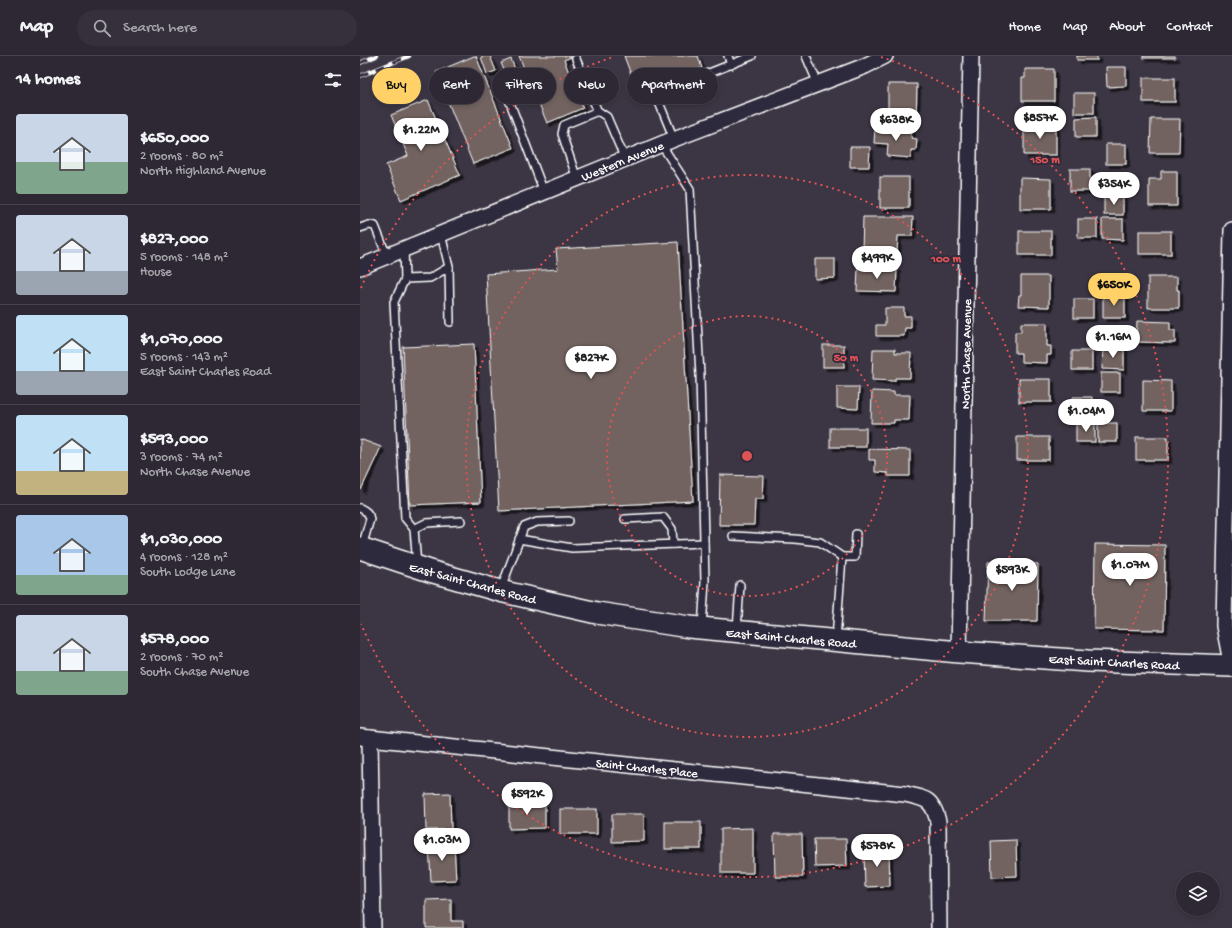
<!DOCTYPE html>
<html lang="en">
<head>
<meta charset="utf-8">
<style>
  :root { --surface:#2d2833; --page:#35303b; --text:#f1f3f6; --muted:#a7a6ac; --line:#48444e; --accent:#ffd166 }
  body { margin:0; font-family:"Gochi Hand",sans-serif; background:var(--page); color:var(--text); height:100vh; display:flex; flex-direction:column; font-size:15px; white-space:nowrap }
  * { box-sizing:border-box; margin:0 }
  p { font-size:13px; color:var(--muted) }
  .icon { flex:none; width:22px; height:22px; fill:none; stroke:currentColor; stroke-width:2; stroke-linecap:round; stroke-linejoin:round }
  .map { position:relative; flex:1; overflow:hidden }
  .sheet { display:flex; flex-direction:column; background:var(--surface); width:360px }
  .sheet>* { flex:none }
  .hud { position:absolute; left:12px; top:12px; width:380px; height:36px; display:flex; gap:8px }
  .tools { position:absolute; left:816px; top:816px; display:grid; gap:8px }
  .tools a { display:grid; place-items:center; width:44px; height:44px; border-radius:50%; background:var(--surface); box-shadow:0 2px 6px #0003,0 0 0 1px var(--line); font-size:20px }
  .price { position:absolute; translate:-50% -34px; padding:0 9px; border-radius:14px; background:#fff; color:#222; font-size:13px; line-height:26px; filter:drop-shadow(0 1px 2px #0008) }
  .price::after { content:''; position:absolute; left:50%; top:24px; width:12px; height:9px; margin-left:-6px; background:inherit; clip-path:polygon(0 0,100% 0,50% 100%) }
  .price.selected { background:var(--accent); color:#111 }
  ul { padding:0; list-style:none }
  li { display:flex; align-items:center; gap:12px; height:100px; padding:0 16px }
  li+li { border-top:1px solid var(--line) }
  li span { display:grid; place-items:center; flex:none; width:112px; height:80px; border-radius:4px; color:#555 }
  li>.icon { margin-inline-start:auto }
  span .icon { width:48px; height:48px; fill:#fffc; stroke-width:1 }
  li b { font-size:17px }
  h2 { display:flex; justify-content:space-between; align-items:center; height:48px; padding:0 16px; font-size:17px }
  .tag { padding:0 14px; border-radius:18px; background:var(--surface); box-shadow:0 2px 6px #0003,0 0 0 1px var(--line); font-size:14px; line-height:36px }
  .tag.selected { background:var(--accent); color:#111 }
  header { display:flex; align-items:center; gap:24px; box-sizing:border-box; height:56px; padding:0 20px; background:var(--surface); border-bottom:1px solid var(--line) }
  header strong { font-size:19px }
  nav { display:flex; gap:22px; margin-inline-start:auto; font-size:14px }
  .search { width:280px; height:36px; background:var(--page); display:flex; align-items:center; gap:10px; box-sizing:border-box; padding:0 14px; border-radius:22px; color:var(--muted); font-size:15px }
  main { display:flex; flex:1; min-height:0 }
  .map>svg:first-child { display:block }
  .building { fill:#726460; stroke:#fff; filter:url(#shadow) }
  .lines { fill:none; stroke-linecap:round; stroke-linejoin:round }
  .lane-casing { stroke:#fff; stroke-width:10 }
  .street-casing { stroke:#fff; stroke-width:18 }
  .secondary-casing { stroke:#fff; stroke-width:24 }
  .lane { stroke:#2f2a3d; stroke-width:7 }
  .street { stroke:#2f2a3d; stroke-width:15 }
  .secondary { stroke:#2f2a3d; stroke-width:21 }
  .rail-casing { stroke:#fff; stroke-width:4.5 }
  .rail { stroke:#2f2a3d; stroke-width:3; stroke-dasharray:9; stroke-linecap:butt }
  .ring { fill:none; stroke:#de5353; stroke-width:2; stroke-dasharray:2 4 }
  .labels { text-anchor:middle; stroke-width:3.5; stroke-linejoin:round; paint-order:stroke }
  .street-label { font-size:13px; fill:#fff; stroke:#2f2a3d }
  .centre { fill:#de5353; stroke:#2f2a3d; stroke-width:2 }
  .ring-label { font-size:12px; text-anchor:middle; font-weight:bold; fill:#de5353; stroke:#2f2a3d; stroke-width:3.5; stroke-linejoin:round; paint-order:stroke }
</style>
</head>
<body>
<header>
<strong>Map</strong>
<div class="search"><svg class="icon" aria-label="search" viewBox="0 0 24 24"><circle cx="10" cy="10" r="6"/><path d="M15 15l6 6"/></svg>Search here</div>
<nav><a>Home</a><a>Map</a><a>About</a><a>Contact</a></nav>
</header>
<main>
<section class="sheet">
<h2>14 homes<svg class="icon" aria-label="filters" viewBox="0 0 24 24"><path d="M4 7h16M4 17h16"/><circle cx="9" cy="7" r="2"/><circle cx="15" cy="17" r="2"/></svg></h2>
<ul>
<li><span style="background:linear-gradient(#c9d6e8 60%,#7fa58c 0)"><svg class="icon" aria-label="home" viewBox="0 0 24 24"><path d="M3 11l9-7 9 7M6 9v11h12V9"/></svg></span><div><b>$650,000</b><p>2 rooms · 80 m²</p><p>North Highland Avenue</p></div></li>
<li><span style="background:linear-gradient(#c9d6e8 70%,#9aa5b1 0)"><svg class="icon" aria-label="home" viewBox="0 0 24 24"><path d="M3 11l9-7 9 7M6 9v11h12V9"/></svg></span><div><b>$827,000</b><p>5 rooms · 148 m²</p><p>House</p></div></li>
<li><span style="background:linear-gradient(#bfe0f5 70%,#9aa5b1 0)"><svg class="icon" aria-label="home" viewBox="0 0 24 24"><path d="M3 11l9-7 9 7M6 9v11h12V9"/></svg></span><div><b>$1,070,000</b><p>5 rooms · 143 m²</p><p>East Saint Charles Road</p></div></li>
<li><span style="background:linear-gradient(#bfe0f5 70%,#c2b280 0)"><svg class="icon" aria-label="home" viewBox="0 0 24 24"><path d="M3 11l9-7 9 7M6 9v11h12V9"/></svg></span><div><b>$593,000</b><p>3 rooms · 74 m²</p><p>North Chase Avenue</p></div></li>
<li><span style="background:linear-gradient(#a9c7e8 75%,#7fa58c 0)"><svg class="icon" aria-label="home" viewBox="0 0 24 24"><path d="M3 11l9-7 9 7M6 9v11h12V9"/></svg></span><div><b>$1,030,000</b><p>4 rooms · 128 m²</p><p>South Lodge Lane</p></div></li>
<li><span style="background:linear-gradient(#c9d6e8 70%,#7fa58c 0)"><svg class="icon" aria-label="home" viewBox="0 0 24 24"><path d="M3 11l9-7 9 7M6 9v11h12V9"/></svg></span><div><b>$578,000</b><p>2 rooms · 70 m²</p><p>South Chase Avenue</p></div></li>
</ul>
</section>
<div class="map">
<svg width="872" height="872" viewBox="0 0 872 872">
  <defs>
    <filter id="shadow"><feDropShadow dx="3.5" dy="3.5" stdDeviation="0" flood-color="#0009"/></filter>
  </defs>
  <rect width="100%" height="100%" fill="#3c3644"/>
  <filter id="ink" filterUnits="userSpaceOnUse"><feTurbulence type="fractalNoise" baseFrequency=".025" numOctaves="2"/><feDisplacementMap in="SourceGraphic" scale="8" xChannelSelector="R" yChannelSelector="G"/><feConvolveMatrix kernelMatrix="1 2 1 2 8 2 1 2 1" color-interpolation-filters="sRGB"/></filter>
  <g filter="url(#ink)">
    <!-- building -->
    <g class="building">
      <polygon points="114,0 116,0 153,92 113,108 76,16"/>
      <polygon points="125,0 130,0 136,15 127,18 121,1"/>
      <polygon points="159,0 214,0 204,4 223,52 187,67"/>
      <polygon points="264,0 338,0 342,12 278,37"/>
      <rect x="717" y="0" width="20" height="4"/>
      <rect x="783" y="0" width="32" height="2"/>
      <polygon points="151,3 160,26 151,30 141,7"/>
      <polygon points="746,11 766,11 766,30 747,31"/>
      <polygon points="665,13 694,13 694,45 662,45 662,22 665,22"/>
      <rect x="783" y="22" width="32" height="24"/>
      <polygon points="528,28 557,28 556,69 528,69"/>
      <rect x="714" y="37" width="20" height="20"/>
      <polygon points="68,44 100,119 41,144 26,109 48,100 31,59"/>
      <polygon points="736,61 736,81 716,81 716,62"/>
      <polygon points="791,63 820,63 819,97 790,97"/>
      <rect x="664" y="70" width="32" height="29"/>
      <polygon points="515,72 552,74 551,82 557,83 556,94 551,94 551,102 527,100 528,88 514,87"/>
      <rect x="746" y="88" width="20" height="20"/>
      <polygon points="490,91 510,91 509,111 490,111"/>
      <rect x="710" y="113" width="20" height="22"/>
      <polygon points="801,115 817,115 817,150 789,150 789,123 801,123"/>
      <rect x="520" y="121" width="29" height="31"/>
      <polygon points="660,122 691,123 691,153 660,153"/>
      <rect x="744" y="140" width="19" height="19"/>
      <polygon points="503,161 553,161 552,180 538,180 537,196 502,195"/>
      <rect x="718" y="163" width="19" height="19"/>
      <polygon points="742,163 763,163 763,184 742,183"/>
      <rect x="659" y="175" width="32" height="24"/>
      <rect x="779" y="175" width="32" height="23"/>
      <polygon points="318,186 333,445 139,455 126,218 198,213 196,193"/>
      <polygon points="455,203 475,203 475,222 455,223"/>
      <polygon points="498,211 537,212 536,236 497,235"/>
      <polygon points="661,220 689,220 689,251 658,250 659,239 661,239"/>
      <polygon points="788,221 817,221 817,234 819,234 819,252 788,252"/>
      <rect x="743" y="240" width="22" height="22"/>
      <rect x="714" y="243" width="19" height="19"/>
      <polygon points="525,252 544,252 544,260 551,260 551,272 545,272 544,280 516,280 516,269 525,269"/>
      <polygon points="777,265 810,266 810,274 815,274 815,287 776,286"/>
      <polygon points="661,267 687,267 687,290 691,290 691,299 687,299 687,307 661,306 661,297 655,297 655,276 661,276"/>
      <polygon points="114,288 121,446 50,449 43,291"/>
      <rect x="463" y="289" width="21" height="22"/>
      <polygon points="743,292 764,292 764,314 742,313"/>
      <polygon points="513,293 535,293 535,297 551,297 550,322 535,322 535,325 512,324"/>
      <rect x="712" y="295" width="20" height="19"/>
      <rect x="741" y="317" width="19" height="19"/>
      <rect x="659" y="323" width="32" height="23"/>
      <polygon points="783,324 811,325 811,355 783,355"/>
      <polygon points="477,331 499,331 498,353 477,352"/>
      <polygon points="512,335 534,336 534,339 550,339 549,364 534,364 534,367 511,367"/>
      <polygon points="713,341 732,341 732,364 712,364"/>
      <rect x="738" y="367" width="19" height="19"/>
      <rect x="716" y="368" width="19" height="18"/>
      <rect x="470" y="372" width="36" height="19"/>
      <rect x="657" y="381" width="32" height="23"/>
      <rect x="776" y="381" width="32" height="23"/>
      <polygon points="0,383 21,391 1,434 0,433"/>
      <polygon points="509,393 550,394 550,420 528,420 528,417 515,416 515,404 509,404"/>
      <polygon points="360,419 404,420 403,443 395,443 394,469 359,469"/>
      <polygon points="735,488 805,489 804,574 734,573"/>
      <polygon points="628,506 678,508 677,565 626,565"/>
      <polygon points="90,737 91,773 66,774 65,738"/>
      <polygon points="149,747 185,747 185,772 149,773"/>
      <rect x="200" y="753" width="37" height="25"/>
      <polygon points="252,758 284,758 284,785 252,786"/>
      <rect x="305" y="766" width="36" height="27"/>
      <polygon points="393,772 393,817 361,817 361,773"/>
      <polygon points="414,778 442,778 443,821 415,821"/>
      <polygon points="454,783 486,783 487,810 455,811"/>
      <polygon points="656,784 657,820 632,821 631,785"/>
      <polygon points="94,787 96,824 71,825 69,788"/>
      <polygon points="529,794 530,830 505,831 504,795"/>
      <polygon points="91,843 91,865 103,865 103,872 66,872 66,844"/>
    </g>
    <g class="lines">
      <!-- lane casing -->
      <g class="lane-casing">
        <g id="lane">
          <polyline points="368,0 371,9"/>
          <polyline points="446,0 458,28"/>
          <polyline points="216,3 238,56"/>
          <polyline points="149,44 184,136"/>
          <polyline points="314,83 298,44 301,36 392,0"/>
          <polyline points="301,88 330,133 340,319 345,526 342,571"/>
          <polyline points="217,123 202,78 204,69 238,55 247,61 265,103"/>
          <polyline points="0,172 9,169 15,170 27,200"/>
          <polyline points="81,178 89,211 90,266"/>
          <polyline points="44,193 45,223 34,246 45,462 54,473 57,509"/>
          <polyline points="45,223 70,222 89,211"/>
          <path d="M0 452C6 455 9 457 10 463L2 491"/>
          <polyline points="265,463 303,461 312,473 313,488"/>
          <polyline points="54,473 66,467 101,465"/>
          <polyline points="373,480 435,483 460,486 482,501"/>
          <polyline points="159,483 212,492 344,487"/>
          <polyline points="141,533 164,471 177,466 209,465"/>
          <polyline points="377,574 380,529"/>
          <polyline points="476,583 482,501 495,501 496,478"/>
        </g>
      </g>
      <!-- street casing -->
      <g class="street-casing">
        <g id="street">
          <polyline points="872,174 864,570 872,611"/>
          <polyline points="0,211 314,83 505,10 525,0"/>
          <polyline points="599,596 611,0"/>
          <path d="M0 681 545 738C567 743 572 743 578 765L579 872"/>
          <polyline points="10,682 13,872"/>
        </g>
      </g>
      <!-- secondary casing -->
      <g class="secondary-casing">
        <polyline id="secondary" points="0,492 73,516 140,535 237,557 329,571 599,596 728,605 872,610"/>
      </g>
      <!-- lane -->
      <use href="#lane" class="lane"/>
      <!-- street -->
      <use href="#street" class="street"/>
      <!-- secondary -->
      <use href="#secondary" class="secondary"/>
      <!-- rail casing -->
      <g class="rail-casing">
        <g id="rail">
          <polyline points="0,7 16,0"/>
          <polyline points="0,20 49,0"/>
        </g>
      </g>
      <!-- rail -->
      <use href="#rail" class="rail"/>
    </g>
  </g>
  <!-- distance rings -->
  <g class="ring">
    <circle cx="387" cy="400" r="140"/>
    <circle cx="387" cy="400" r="281"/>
    <path d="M1 232A421 421 0 0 1 253 1M521 1A421 421 0 1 1 1 568"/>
  </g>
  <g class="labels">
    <!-- street labels -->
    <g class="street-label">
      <text transform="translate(262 104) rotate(-22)" y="5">Western Avenue</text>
      <text transform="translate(605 298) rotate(-89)" y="5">North Chase Avenue</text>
      <text transform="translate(113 526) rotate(15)" y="5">East Saint Charles Road</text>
      <text transform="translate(431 581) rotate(5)" y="5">East Saint Charles Road</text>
      <text transform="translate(754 605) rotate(3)" y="5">East Saint Charles Road</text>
      <text transform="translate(287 711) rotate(6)" y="5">Saint Charles Place</text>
    </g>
  </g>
  <circle cx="387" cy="400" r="6" class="centre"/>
  <g class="ring-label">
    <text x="685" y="107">150 m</text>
    <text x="586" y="206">100 m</text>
    <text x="486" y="305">50 m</text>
  </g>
</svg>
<div class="tools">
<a><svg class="icon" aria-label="layers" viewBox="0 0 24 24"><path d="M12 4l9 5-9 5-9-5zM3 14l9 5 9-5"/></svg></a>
</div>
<b class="price" style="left:680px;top:84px">$857K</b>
<b class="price" style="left:536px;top:86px">$638K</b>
<b class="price" style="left:61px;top:96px">$1.22M</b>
<b class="price" style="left:754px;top:150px">$354K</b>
<b class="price" style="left:517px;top:224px">$499K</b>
<b class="price selected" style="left:754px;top:251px">$650K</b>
<b class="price" style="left:753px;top:303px">$1.16M</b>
<b class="price" style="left:231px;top:324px">$827K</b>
<b class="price" style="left:726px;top:377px">$1.04M</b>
<b class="price" style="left:770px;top:531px">$1.07M</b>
<b class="price" style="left:652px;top:536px">$593K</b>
<b class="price" style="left:167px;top:760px">$592K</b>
<b class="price" style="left:82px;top:806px">$1.03M</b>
<b class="price" style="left:517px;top:812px">$578K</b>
<div class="hud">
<a class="tag selected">Buy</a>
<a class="tag">Rent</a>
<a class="tag">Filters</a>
<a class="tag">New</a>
<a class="tag">Apartment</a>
</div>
</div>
</main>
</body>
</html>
